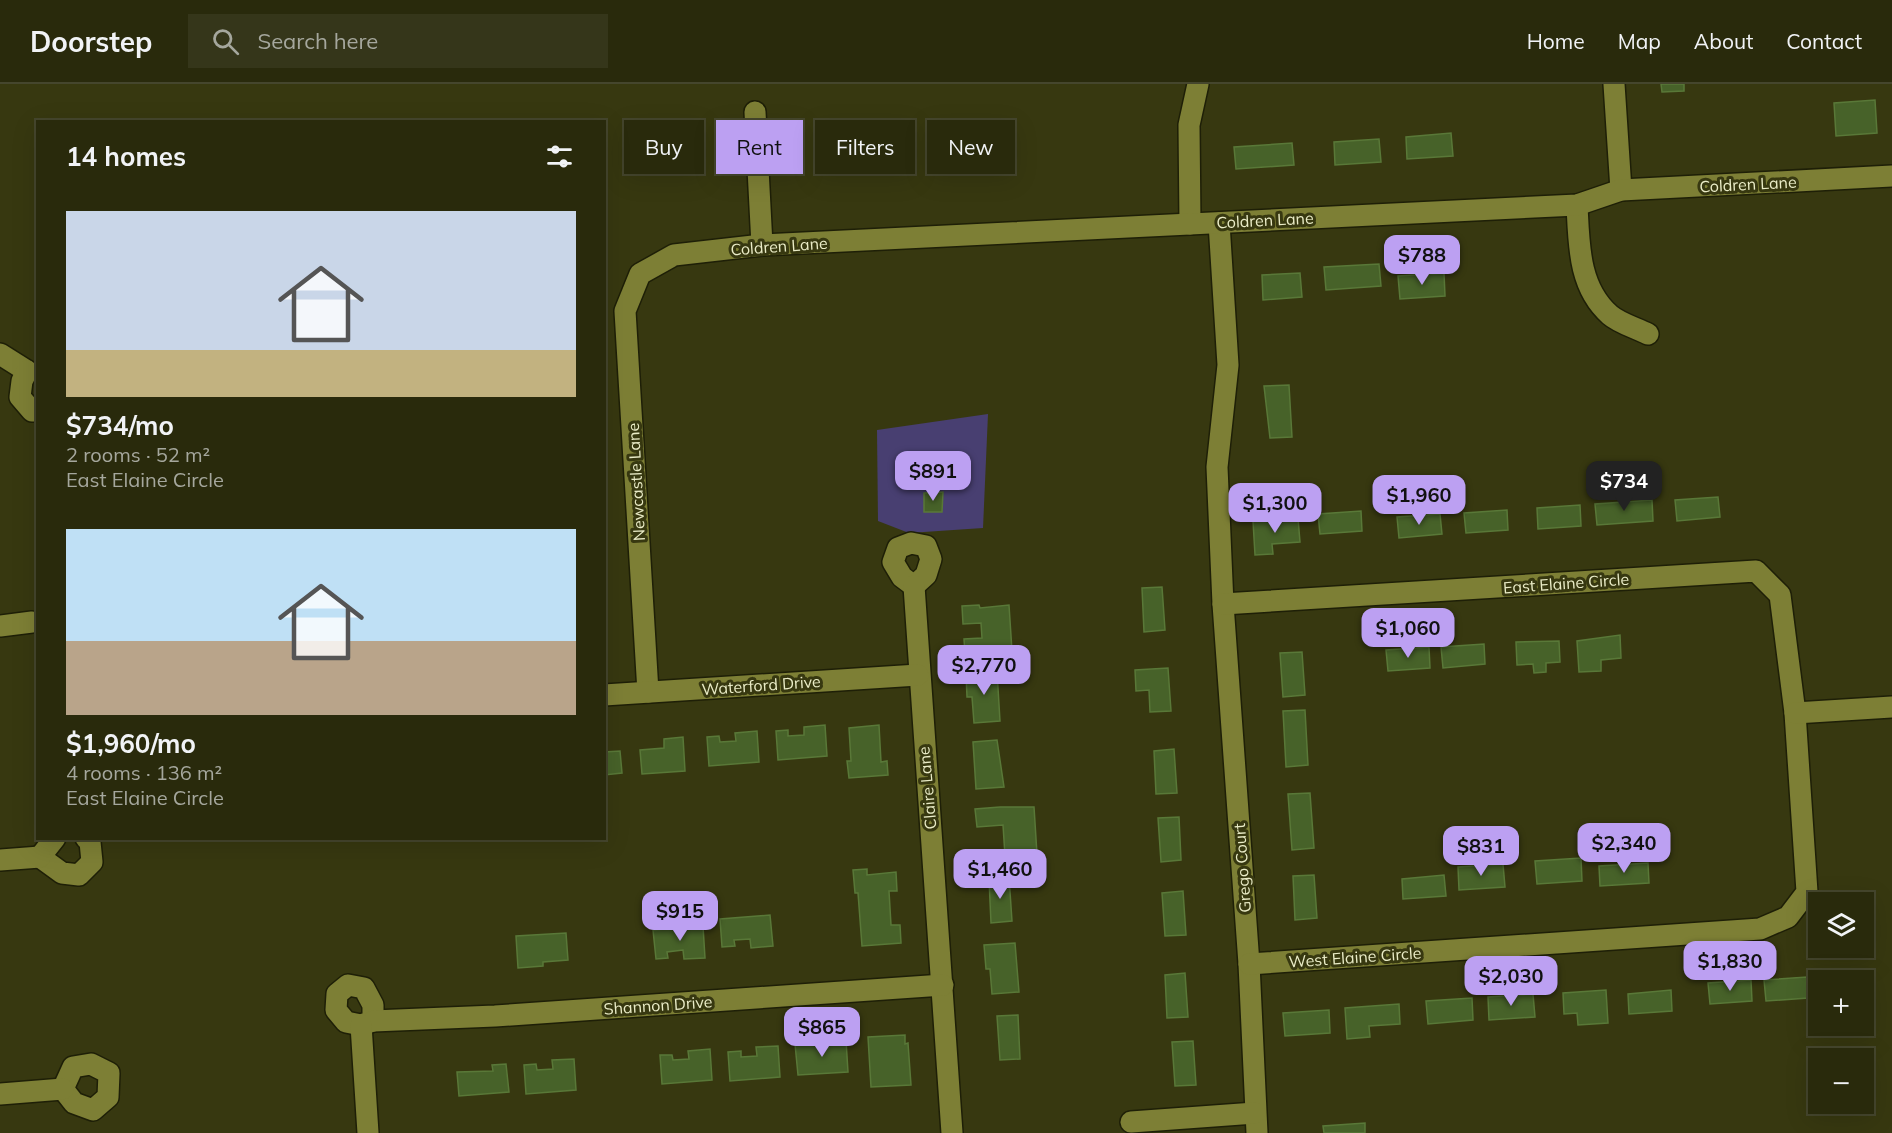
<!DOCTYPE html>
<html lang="en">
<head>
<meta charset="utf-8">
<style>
  :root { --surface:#292a0c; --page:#35361a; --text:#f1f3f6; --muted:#a5a79d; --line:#45462d; --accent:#bca0f2 }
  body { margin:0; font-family:Mulish,sans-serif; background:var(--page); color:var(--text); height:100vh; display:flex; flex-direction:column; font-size:22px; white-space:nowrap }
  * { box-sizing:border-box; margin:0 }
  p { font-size:20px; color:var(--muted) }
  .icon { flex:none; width:33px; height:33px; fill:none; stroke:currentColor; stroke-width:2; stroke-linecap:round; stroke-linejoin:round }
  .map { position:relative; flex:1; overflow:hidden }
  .drawer { position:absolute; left:36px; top:36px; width:570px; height:720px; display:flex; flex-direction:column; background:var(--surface); border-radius:0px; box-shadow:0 6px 24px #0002,0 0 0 2px var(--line) }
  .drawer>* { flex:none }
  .hud { position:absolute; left:624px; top:36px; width:570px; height:54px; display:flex; gap:12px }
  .tools { position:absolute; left:1808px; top:808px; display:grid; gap:12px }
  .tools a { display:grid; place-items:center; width:66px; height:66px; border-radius:0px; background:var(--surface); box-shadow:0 6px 24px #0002,0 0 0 2px var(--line); font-size:30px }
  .price { position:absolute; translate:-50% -51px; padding:0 14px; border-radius:12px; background:var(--accent); color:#111; font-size:20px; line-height:39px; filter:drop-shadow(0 2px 3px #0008) }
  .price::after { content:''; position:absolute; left:50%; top:36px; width:18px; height:14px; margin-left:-9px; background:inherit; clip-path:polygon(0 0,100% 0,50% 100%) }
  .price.selected { background:#222; color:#fff }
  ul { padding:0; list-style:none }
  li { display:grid; align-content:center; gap:12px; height:318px; padding:0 30px }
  li span { display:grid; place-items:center; height:186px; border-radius:0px; color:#555 }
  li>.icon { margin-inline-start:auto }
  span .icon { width:108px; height:108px; fill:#fffc; stroke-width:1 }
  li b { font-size:26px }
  h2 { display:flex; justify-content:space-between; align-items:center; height:72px; padding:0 30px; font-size:26px }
  .pill { padding:0 21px; border-radius:0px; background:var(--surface); box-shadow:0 6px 24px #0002,0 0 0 2px var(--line); font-size:21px; line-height:54px }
  .pill.selected { background:var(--accent); color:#111 }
  header { display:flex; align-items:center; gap:36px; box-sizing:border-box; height:84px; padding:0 30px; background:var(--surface); border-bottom:2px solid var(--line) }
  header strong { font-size:28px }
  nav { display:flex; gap:33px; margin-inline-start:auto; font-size:21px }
  .search { width:420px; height:54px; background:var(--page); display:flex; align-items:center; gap:15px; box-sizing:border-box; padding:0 21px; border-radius:0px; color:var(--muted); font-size:22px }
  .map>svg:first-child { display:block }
  .green { fill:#483f71 }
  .building { fill:#476229; stroke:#597838; stroke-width:1.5 }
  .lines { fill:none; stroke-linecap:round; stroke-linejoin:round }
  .minor-casing { stroke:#1e1f07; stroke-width:24 }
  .minor { stroke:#7d7f35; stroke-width:21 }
  .labels { text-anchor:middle; stroke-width:6; stroke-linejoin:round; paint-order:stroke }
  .street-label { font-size:16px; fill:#eaecc7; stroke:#373810 }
</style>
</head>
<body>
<header>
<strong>Doorstep</strong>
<div class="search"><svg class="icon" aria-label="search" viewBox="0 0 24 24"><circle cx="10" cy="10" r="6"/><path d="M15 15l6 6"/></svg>Search here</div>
<nav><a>Home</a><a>Map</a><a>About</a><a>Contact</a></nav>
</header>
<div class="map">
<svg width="1892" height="1049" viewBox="0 0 1892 1049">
  <rect width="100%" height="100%" fill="#373810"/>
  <!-- green -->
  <polygon class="green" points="988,330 983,444 909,449 878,437 877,346"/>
  <!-- building -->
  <g class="building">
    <polygon points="1661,0 1684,0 1684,7 1662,8"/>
    <polygon points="1875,16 1877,49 1836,52 1834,19"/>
    <polygon points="1451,49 1453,72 1407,75 1406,53"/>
    <polygon points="1379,55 1381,78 1335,81 1334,58"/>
    <polygon points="1292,59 1294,81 1236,85 1234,63"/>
    <polygon points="1379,180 1381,202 1326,206 1324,183"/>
    <polygon points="1300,189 1302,213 1263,216 1262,191"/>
    <polygon points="1444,189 1445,212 1400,215 1398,192"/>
    <polygon points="1289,301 1292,353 1270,354 1264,302"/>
    <polygon points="943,408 942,428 924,428 924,409"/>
    <polygon points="1718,413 1720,433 1677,437 1675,416"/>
    <polygon points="1652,416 1653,437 1597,441 1595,420"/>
    <polygon points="1580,421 1581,442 1538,445 1537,424"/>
    <polygon points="1507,426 1508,446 1466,449 1464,429"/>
    <polygon points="1361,427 1362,447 1320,450 1318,430"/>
    <polygon points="1440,430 1442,450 1399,454 1397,433"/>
    <polygon points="1298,434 1300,458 1272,460 1273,470 1255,471 1253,437"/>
    <polygon points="1162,503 1165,546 1144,548 1142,504"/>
    <polygon points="979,521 980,524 1009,521 1012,567 965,570 964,555 982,554 981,539 963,540 962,522"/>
    <polygon points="1620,551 1621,574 1601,576 1601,587 1579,588 1577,557"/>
    <polygon points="1559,557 1560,578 1546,579 1546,588 1534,589 1533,580 1517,581 1516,558"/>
    <polygon points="1484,560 1485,580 1443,584 1441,563"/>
    <polygon points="1429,563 1430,584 1388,587 1386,566"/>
    <polygon points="1302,568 1305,611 1283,613 1280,569"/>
    <polygon points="1168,584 1171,627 1150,628 1149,606 1136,607 1135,586"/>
    <polygon points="997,587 1000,637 974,639 972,613 967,613 966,589"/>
    <polygon points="1305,626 1308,681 1286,683 1283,627"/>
    <polygon points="825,641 827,672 778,676 776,647 788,646 788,652 804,651 804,643"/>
    <polygon points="879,641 881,678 887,677 888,691 849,694 847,677 851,677 849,644"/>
    <polygon points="757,647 759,678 709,682 707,653 719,652 720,658 736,657 735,649"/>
    <polygon points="683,653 685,687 642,690 640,666 664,664 664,655"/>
    <polygon points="997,656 1004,703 976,705 973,658"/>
    <polygon points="1174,665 1177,709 1156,710 1154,667"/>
    <polygon points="620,667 622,689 604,691 604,668"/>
    <polygon points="1310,709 1314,764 1292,766 1288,710"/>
    <polygon points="1000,723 1034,723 1037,770 1005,772 1003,741 977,743 975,725"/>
    <polygon points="1179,733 1181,776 1161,778 1158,734"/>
    <polygon points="1581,774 1582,797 1537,800 1535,777"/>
    <polygon points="1648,779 1649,799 1600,802 1599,782"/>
    <polygon points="1503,780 1505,803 1459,806 1458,783"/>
    <polygon points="867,785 867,791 896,788 897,807 889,807 891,841 900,841 901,859 862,862 858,809 855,809 853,786"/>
    <polygon points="1314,791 1317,834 1295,836 1293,792"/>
    <polygon points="1444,791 1446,812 1403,815 1402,795"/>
    <polygon points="1009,793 1012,837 991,839 989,795"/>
    <polygon points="1183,807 1186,851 1165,852 1162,809"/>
    <polygon points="770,831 773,862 751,864 750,855 734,856 735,862 722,863 720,835"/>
    <polygon points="703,842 705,874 684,875 683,866 667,868 668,874 656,875 653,846"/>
    <polygon points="566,849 568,876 543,878 543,882 518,884 516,852"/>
    <polygon points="1015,859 1019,908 992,910 990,885 986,885 984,861"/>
    <polygon points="1185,889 1188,933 1167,934 1165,891"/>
    <polygon points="1807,893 1808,914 1766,917 1764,896"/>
    <polygon points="1751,896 1752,917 1710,920 1708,899"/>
    <polygon points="1606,906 1608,939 1578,941 1577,929 1564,930 1563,909"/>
    <polygon points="1671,906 1672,927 1629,930 1628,910"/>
    <polygon points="1533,910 1535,933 1489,936 1488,913"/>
    <polygon points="1472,914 1473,936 1428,940 1426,917"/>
    <polygon points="1399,920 1400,940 1369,942 1370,953 1347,955 1345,924"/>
    <polygon points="1329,926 1330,949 1285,952 1283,929"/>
    <polygon points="1018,931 1020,975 1000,976 997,932"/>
    <polygon points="905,951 905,960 908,959 911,1001 871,1003 868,953"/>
    <polygon points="846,956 848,988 798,991 795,960 816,958 816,962 831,961 831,957"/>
    <polygon points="1193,957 1196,1001 1175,1002 1172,958"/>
    <polygon points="778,962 780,993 730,997 728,968 741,967 741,973 757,972 756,963"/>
    <polygon points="710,965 712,996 662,1000 660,971 672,971 673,976 689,975 688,967"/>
    <polygon points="574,975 576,1006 526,1010 524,981 536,980 537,986 553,985 552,976"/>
    <polygon points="506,980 509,1008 459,1012 457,988 493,987 492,981"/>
    <polygon points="1365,1039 1365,1049 1324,1049 1323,1042"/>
  </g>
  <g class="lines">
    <!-- minor casing -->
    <g class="minor-casing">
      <g id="minor">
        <polyline points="1614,0 1621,106"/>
        <polyline points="755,28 762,161"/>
        <path d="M1577 121C1579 159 1578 203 1610 231 1619 239 1636 244 1648 250"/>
        <polyline points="1219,139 1228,281 1217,383 1223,520 1249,880 1257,1049"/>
        <polyline points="1190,140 1189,41 1198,0"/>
        <polyline points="0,270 27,287"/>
        <polyline points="27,287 22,297 20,313 32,327 38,327"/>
        <polygon points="911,459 926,462 931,475 926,491 914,502 902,493 893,478 898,464"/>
        <polyline points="914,502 952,1049"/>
        <polyline points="1223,520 1756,487 1780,511 1795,629 1807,808 1788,833 1760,845 1249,880"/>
        <polyline points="0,542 32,538"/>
        <polyline points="648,608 625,227 640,190 674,171 762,161 1577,121 1621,106 1892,92"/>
        <polyline points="604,611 918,591"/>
        <polyline points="1795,629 1892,623"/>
        <polyline points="40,773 62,789 79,791 92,778 90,758 86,754"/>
        <polyline points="40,773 55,754"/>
        <polyline points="0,776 40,773"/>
        <polygon points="348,901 364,904 373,921 373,937 361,941 346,938 336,926 337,910"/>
        <polyline points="373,937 495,932 943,901"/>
        <polyline points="361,941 368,1049"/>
        <polygon points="91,980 109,989 108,1013 93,1026 74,1019 63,1005 73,983"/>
        <polyline points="0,1010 63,1005"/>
        <polyline points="1131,1038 1255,1029"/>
      </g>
    </g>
    <!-- minor -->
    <use href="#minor" class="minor"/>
  </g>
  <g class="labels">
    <!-- street labels -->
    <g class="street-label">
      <text transform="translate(1748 100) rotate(-3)" y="6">Coldren Lane</text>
      <text transform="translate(1265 136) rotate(-3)" y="6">Coldren Lane</text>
      <text transform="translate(779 162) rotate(-4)" y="6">Coldren Lane</text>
      <text transform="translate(636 398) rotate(-93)" y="6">Newcastle Lane</text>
      <text transform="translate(1566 499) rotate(-4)" y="6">East Elaine Circle</text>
      <text transform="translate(761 601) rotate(-4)" y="6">Waterford Drive</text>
      <text transform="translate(927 704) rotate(-95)" y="6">Claire Lane</text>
      <text transform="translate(1242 784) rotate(-94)" y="6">Grego Court</text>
      <text transform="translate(1355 873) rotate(-4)" y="6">West Elaine Circle</text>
      <text transform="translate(658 921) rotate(-4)" y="6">Shannon Drive</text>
    </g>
  </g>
</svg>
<div class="tools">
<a><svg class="icon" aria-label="layers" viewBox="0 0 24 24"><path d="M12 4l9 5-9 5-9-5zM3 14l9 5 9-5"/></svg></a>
<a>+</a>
<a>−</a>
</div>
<b class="price" style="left:1422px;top:202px">$788</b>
<b class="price" style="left:933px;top:418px">$891</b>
<b class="price selected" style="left:1624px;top:428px">$734</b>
<b class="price" style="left:1419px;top:442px">$1,960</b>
<b class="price" style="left:1275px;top:450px">$1,300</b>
<b class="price" style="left:1408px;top:575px">$1,060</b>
<b class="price" style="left:984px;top:612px">$2,770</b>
<b class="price" style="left:1624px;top:790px">$2,340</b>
<b class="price" style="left:1481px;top:793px">$831</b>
<b class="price" style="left:1000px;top:816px">$1,460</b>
<b class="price" style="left:680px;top:858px">$915</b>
<b class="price" style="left:1730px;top:908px">$1,830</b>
<b class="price" style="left:1511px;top:923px">$2,030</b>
<b class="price" style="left:822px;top:974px">$865</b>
<div class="hud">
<a class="pill">Buy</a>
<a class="pill selected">Rent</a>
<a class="pill">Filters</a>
<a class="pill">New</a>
</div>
<section class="drawer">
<h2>14 homes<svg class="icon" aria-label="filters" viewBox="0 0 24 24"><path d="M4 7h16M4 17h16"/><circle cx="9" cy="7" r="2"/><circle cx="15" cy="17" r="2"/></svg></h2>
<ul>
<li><span style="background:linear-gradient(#c9d6e8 75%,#c2b280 0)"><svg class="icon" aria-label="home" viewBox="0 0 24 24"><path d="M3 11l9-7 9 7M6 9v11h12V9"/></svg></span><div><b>$734/mo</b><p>2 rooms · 52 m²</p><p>East Elaine Circle</p></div></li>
<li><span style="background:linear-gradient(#bfe0f5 60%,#b9a48a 0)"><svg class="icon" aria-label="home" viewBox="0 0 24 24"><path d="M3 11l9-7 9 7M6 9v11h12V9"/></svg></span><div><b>$1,960/mo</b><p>4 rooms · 136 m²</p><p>East Elaine Circle</p></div></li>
</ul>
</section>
</div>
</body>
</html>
